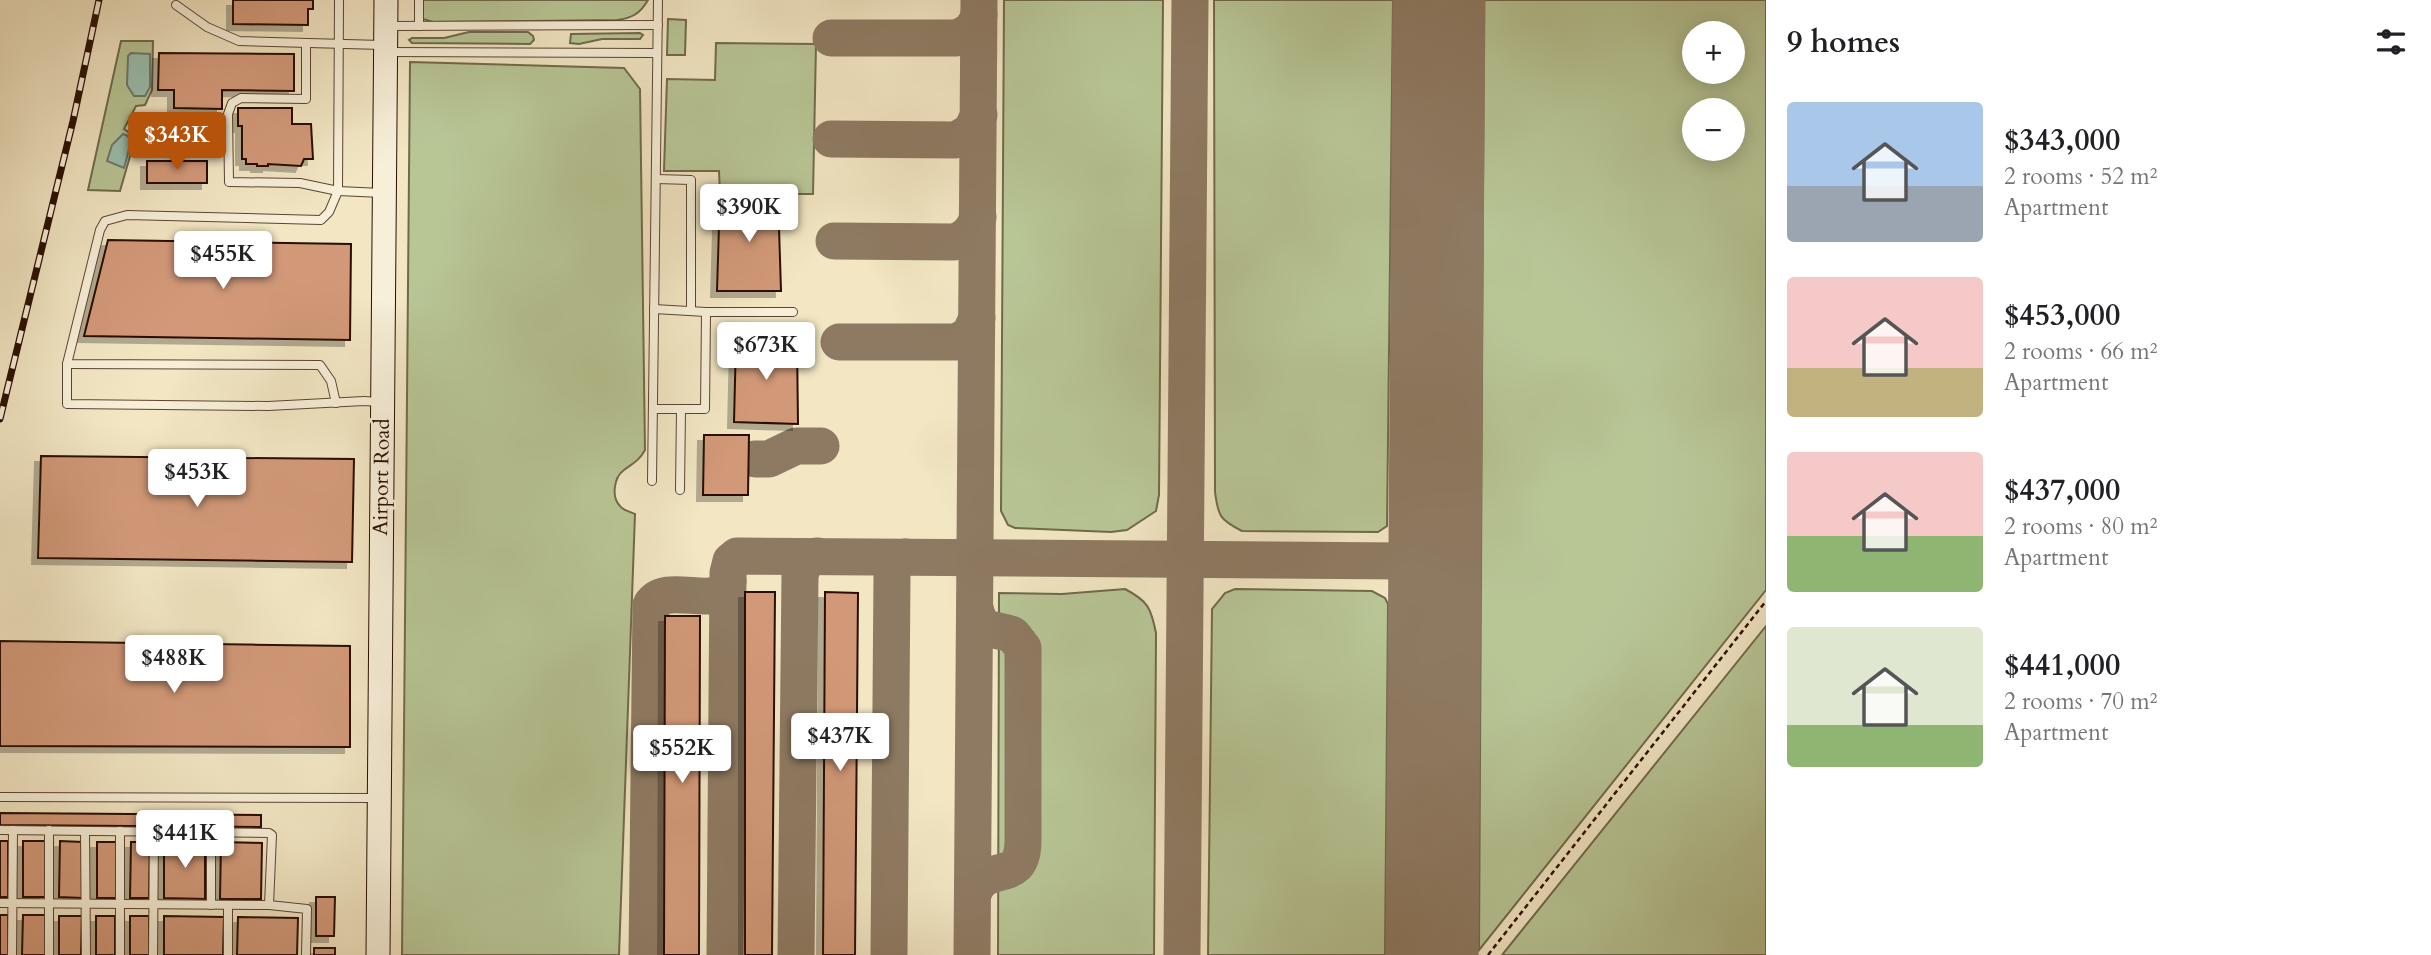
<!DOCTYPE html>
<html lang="en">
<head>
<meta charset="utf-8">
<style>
  :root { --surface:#fff; --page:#f2f2f2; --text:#202124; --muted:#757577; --accent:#b45309 }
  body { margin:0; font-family:Cardo,serif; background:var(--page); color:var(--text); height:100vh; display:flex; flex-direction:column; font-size:26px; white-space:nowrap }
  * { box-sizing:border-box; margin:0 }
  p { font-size:23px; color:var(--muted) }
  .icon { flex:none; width:38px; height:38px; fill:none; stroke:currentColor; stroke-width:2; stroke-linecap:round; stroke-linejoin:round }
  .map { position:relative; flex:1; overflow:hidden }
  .side { display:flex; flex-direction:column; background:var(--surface); width:665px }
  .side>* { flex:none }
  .tools { position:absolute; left:1682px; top:21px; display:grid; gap:14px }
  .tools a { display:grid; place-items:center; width:63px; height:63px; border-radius:50%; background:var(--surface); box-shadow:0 4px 18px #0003; font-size:35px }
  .price { position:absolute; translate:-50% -60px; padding:0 16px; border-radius:7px; background:#fff; color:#222; font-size:23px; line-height:46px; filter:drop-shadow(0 2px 4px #0008) }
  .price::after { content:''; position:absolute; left:50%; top:42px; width:21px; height:16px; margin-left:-10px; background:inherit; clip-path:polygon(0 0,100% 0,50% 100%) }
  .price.selected { background:var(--accent); color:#fff }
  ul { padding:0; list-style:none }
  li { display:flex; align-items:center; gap:21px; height:175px; padding:0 21px }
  li span { display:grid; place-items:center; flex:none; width:196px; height:140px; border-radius:7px; color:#555 }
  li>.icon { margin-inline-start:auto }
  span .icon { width:84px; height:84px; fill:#fffc; stroke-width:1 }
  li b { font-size:30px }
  h2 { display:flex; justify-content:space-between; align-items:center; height:84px; padding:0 21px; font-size:30px }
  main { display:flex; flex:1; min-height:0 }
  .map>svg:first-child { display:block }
  .green { fill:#b8c696; stroke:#706a4b; stroke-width:2; fill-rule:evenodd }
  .water { fill:#9bc0b1; stroke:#6d796a; stroke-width:2 }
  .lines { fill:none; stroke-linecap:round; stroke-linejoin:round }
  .taxiway { stroke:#8e7a62; stroke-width:37 }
  .runway { stroke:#8e7a62; stroke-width:93 }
  .building { fill:#d29979; stroke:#290f00; stroke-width:2; filter:url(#shadow) }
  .lane-casing { stroke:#5b4531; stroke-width:10 }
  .secondary-casing { stroke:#290f00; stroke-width:25 }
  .path { stroke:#290f00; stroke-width:2.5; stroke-dasharray:5 3.5; stroke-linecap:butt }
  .lane { stroke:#f7efd8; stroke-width:8 }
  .secondary { stroke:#f7efd8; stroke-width:23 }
  .rail-casing { stroke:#290f00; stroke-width:7 }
  .rail { stroke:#f7efd8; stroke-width:4.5; stroke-dasharray:13; stroke-linecap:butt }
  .labels { text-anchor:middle; stroke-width:5; stroke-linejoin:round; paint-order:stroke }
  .street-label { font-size:21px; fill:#290f00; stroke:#f7efd8 }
</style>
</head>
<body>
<main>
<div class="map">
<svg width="1766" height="955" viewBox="0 0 1766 955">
  <defs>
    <filter id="shadow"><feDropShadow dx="-6" dy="6" stdDeviation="0" flood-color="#0004"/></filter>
  </defs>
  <rect width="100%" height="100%" fill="#f2e6c3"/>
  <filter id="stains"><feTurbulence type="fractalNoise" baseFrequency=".00286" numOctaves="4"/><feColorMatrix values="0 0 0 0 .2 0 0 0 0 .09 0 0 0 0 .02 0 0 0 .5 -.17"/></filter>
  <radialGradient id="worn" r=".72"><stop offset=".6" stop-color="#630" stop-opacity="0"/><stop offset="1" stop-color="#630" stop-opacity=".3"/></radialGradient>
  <!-- green -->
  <g class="green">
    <path d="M419 0H648C640 14 632 18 617 20L433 22 420 18Z"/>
    <polygon points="1004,0 1163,0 1159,495 1156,511 1127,530 1111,532 1015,528 1008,525 1001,511"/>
    <path d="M1214 0H1393L1387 526 1378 532 1242 531C1220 520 1218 516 1215 492Z"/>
    <path d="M1484 0H1766V590L1479 950ZM1694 33H1732V72H1694ZM1694 110H1732V149H1694Z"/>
    <polygon points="668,19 686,20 685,55 667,55"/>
    <polygon points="469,32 528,32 533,36 534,40 530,44 412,43 409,40 412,38 444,38"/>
    <polygon points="640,33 643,35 640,39 602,39 579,44 570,43 571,34"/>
    <polygon points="121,41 153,41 152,90 145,105 136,106 124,129 130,133 133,146 120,191 88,190"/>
    <polygon points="716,43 816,44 813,194 720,194 719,171 664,171 667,79 715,80"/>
    <path d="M410 62 624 68 640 89 645 450C639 461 633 463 624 470 614 477 611 497 620 506 623 510 630 512 635 514L619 955H402Z"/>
    <path d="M1125 589C1148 601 1151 608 1156 633L1154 955H998L999 593 1062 594Z"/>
    <polygon points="1235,589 1372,591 1385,598 1388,604 1385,955 1208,955 1212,609 1225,593"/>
    <polygon points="1766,626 1766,955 1502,955"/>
  </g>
  <!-- water -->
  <g class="water">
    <polygon points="131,53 150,54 150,87 145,96 134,96 127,85 128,56"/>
    <polygon points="123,134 128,136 131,142 124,168 107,161 112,145"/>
  </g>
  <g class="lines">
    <!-- taxiway -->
    <g class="taxiway">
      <path d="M831 38H956C969 34 975 28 979 15"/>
      <polyline points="831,139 956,140 971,131 979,115"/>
      <path d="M834 241 954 242C967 238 974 230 978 217"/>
      <polyline points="839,342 957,342 970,334 977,318"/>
      <polyline points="755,459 769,459 796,446 821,446"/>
      <path d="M1395 561C1428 566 1431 577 1434 608"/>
      <path d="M973 894C986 858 1022 888 1023 842V648L1013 635C994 627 981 635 975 608"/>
      <path d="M647 955 651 605C667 579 722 614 728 581"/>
      <path d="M725 955 728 573 731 561 737 556 1405 561C1431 557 1432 535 1435 512"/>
      <polyline points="796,955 800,575 805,560 817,556"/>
      <polyline points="889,955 892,574 895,563 906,557"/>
      <polyline points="972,955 979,0"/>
      <polyline points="1182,955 1190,0"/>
    </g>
    <!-- runway -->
    <polyline class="runway" points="1432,955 1439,0"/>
  </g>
  <!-- building -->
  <g class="building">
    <polygon points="233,0 313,0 313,9 308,9 308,25 233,24"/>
    <polygon points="159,53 294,54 294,91 222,90 222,109 174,108 174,90 158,90"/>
    <polygon points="238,108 292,108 292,124 311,124 313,159 304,159 301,166 268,164 268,166 257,166 257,164 246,164 246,159 242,159 242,126 238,126"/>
    <rect x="147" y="161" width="60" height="22"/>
    <polygon points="720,194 778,196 781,291 717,291"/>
    <polygon points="108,240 351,244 350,340 84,336"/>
    <polygon points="780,340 797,342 798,424 734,422 736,341"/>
    <polygon points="704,435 749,435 748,495 703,495"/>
    <polygon points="41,456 354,459 352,562 38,558"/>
    <polygon points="745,592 775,592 772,955 745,955"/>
    <polygon points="825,592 858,593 855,955 823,955"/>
    <polygon points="665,616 700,616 699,955 664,955"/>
    <polygon points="0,641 350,646 350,747 0,746"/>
    <polygon points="0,813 261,815 261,827 0,825"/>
    <rect x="0" y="841" width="8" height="56"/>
    <rect x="23" y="841" width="22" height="56"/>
    <polygon points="60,841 82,842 82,898 59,897"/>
    <rect x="97" y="842" width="19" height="56"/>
    <polygon points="131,842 150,842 149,898 130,898"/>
    <polygon points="164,842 205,842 205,899 164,898"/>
    <polygon points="221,842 262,843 261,899 220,899"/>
    <polygon points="316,897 335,897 334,936 316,936"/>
    <rect x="0" y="915" width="8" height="40"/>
    <polygon points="23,915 45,915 45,955 22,955"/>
    <polygon points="59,916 82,916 81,955 59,955"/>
    <rect x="96" y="916" width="19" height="39"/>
    <rect x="130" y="916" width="19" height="39"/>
    <polygon points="164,916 224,917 223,955 164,955"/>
    <polygon points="238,917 298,918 297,955 237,955"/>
    <rect x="314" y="948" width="21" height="7"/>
  </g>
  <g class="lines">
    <!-- lane casing -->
    <g class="lane-casing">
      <g id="lane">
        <polyline points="339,0 338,191 382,193"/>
        <polyline points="176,5 207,27 239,41 382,45"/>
        <polyline points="388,26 658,25"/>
        <polyline points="419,26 419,0"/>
        <polyline points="306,44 306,99 241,98 232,103 228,114 229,182 300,183 338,191 329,212 321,220 127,215 105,221 100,230 67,364 320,365 331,381 336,403"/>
        <polyline points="388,52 657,53"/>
        <polyline points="656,179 691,180 691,310"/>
        <polyline points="654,309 706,312 793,312"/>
        <polyline points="67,364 67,404 268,406 364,401 379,402"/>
        <polyline points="653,409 705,409 706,312"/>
        <polyline points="652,481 658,0"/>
        <polyline points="680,490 681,409"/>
        <polyline points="0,797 379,798"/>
        <polyline points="0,830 269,833 272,835 269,905 307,909 306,955"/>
        <polyline points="85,831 86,955"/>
        <polyline points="0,903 269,905"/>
        <polyline points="211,905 211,832"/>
        <polyline points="228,905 228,955"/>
        <polyline points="12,955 13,830"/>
        <polyline points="49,955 49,830"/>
        <polyline points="120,955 120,831"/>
        <polyline points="153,955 154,831"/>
      </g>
    </g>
    <!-- secondary casing -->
    <g class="secondary-casing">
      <polyline id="secondary" points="378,955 386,0"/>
    </g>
    <!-- path -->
    <polyline class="path" points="1488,955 1766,601"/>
    <!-- lane -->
    <use href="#lane" class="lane"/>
    <!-- secondary -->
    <use href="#secondary" class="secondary"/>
    <!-- rail casing -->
    <g class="rail-casing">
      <polyline id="rail" points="0,419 73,121 99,0"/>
    </g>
    <!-- rail -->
    <use href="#rail" class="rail"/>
  </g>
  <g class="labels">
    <!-- street labels -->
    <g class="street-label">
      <text transform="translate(381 477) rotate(-89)" y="7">Airport Road</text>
    </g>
  </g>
  <rect width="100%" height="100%" filter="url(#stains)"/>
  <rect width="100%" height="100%" fill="url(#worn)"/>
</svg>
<div class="tools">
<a>+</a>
<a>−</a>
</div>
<b class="price selected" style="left:177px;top:172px">$343K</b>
<b class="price" style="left:749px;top:244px">$390K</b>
<b class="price" style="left:223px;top:291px">$455K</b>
<b class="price" style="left:766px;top:382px">$673K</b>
<b class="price" style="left:197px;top:509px">$453K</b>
<b class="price" style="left:174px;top:695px">$488K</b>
<b class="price" style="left:840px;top:773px">$437K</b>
<b class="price" style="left:682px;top:785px">$552K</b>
<b class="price" style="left:185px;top:870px">$441K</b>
</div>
<section class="side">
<h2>9 homes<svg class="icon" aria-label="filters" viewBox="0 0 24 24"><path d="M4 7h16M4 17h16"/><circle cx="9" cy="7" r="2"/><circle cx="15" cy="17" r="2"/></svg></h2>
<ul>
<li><span style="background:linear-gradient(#a9c7e8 60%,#9aa5b1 0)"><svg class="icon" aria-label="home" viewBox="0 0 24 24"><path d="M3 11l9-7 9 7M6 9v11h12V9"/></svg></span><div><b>$343,000</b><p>2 rooms · 52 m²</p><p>Apartment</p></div></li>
<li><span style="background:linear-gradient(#f6c9c9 65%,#c2b280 0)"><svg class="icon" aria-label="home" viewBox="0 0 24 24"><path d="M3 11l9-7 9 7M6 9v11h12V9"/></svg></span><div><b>$453,000</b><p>2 rooms · 66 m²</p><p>Apartment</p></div></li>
<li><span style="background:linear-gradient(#f6c9c9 60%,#8fb573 0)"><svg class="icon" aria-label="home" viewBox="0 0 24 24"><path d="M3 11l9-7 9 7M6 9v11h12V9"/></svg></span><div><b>$437,000</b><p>2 rooms · 80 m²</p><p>Apartment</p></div></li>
<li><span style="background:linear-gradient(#dfe7d0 70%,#8fb573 0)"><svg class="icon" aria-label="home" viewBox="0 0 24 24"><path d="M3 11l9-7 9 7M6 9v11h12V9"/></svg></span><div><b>$441,000</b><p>2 rooms · 70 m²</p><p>Apartment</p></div></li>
</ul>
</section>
</main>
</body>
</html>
